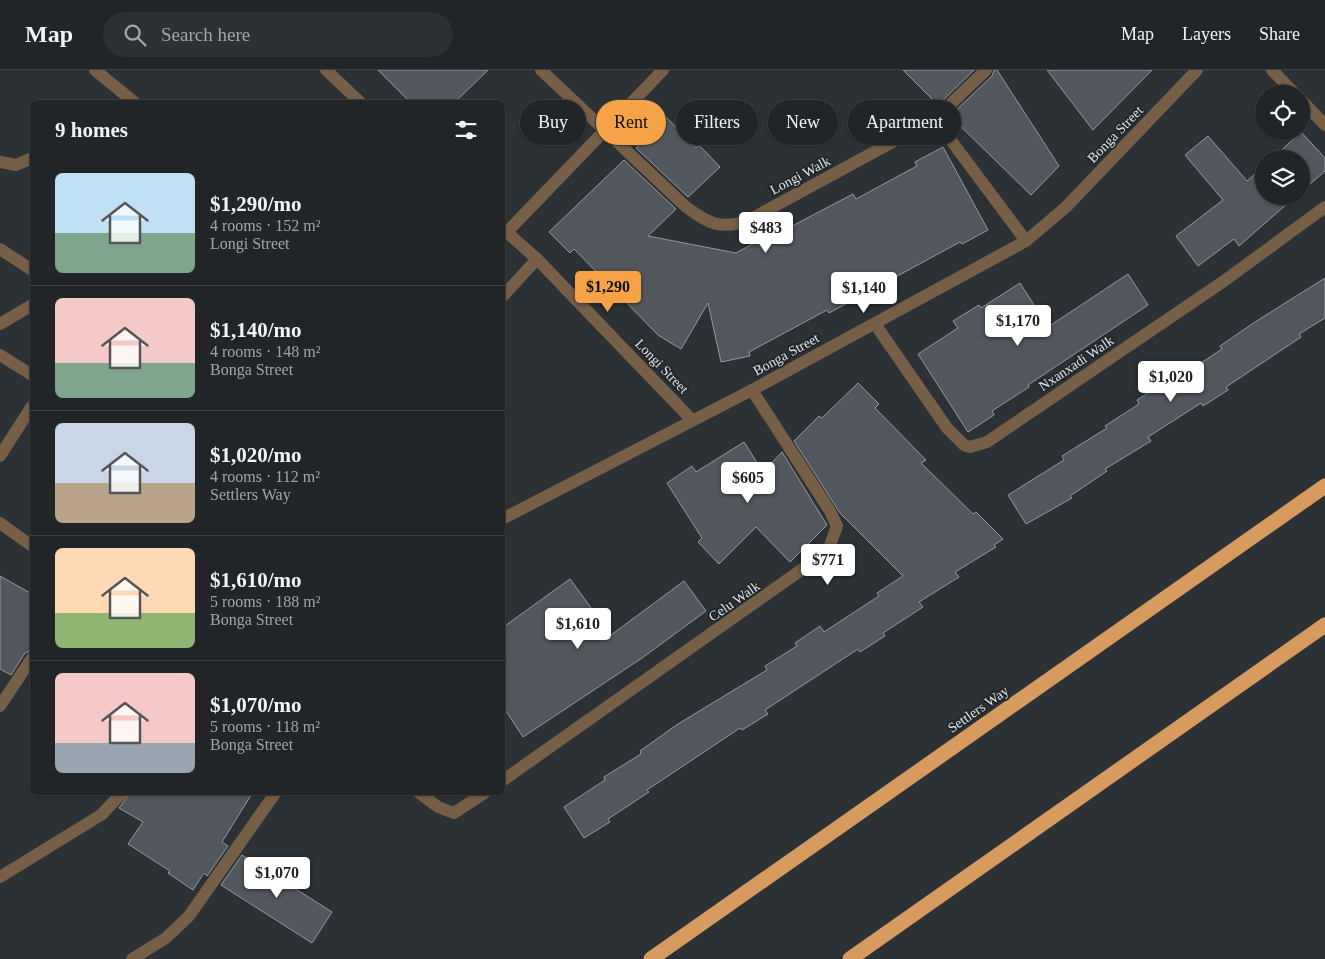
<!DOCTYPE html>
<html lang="en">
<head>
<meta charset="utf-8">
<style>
  :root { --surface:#212528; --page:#2d3134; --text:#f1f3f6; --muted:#a2a5a8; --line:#3e4245; --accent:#f6a247 }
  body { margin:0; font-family:Georgia,serif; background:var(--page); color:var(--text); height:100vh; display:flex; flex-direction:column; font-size:19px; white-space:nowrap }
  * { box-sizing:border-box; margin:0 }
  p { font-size:16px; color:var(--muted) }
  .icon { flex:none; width:28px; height:28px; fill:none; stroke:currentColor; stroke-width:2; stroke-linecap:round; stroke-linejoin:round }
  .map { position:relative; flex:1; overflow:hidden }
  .details { position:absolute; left:30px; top:30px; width:475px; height:695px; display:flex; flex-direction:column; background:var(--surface); border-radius:8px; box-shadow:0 1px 4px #0004,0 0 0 1px var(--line) }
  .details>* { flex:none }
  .guide { position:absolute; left:520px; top:30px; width:475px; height:45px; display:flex; gap:10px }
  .tools { position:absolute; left:1255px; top:15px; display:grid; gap:10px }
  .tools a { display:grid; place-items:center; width:55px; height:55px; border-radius:50%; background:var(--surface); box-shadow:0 1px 4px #0004,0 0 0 1px var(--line); font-size:25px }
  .price { position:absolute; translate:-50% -42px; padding:0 11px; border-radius:5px; background:#fff; color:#222; font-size:16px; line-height:32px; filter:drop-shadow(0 1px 2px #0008) }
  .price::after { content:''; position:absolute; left:50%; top:30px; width:15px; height:11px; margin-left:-8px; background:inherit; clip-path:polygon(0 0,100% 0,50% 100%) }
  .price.current { background:var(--accent); color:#111 }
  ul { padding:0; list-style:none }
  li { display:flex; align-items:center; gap:15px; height:125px; padding:0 25px }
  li+li { border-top:1px solid var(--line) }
  li span { display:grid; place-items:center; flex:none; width:140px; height:100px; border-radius:8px; color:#555 }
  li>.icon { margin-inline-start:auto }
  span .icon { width:60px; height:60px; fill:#fffc; stroke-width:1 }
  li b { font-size:21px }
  h2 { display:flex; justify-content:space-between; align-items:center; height:60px; padding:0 25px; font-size:21px }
  .pill { padding:0 18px; border-radius:22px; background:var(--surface); box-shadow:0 1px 4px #0004,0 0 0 1px var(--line); font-size:18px; line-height:45px }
  .pill.current { background:var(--accent); color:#111 }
  header { display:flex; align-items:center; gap:30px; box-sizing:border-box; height:70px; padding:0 25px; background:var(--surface); border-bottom:1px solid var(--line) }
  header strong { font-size:24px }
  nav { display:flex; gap:28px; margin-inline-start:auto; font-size:18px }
  .search { width:350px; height:45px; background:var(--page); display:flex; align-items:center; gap:12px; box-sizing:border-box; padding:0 18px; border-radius:28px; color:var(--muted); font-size:19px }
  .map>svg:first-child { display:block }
  .building { fill:#51575c; stroke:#92999f }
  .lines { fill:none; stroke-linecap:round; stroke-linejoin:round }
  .lane { stroke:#775e47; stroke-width:12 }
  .street { stroke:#775e47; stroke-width:12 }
  .highway { stroke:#d79b5f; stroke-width:15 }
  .labels { text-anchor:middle; stroke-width:4; stroke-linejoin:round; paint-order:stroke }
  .street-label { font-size:14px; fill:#e2e6e9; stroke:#22272c }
</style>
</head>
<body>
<header>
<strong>Map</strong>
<div class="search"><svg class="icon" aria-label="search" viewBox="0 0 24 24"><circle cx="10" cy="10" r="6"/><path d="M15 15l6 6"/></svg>Search here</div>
<nav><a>Map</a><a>Layers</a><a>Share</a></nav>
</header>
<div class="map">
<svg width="1325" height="889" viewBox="0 0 1325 889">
  <rect width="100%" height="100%" fill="#2c3136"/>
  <!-- building -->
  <g class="building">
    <polygon points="378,0 488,0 455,32 410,32"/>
    <polygon points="903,0 974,0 938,35"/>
    <polygon points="994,0 997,0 1059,96 1031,125 950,46 992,6"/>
    <polygon points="1047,0 1152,0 1093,60"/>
    <polygon points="662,43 696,78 699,75 720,97 688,127 636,78 641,74 636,69"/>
    <polygon points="1301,62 1325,88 1325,101 1301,122 1301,89 1272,89"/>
    <polygon points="1208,66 1247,111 1264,96 1264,126 1296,126 1239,176 1234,169 1198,196 1176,166 1223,130 1185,85"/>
    <polygon points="943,77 988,160 962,174 960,172 829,243 827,240 749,282 750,286 721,292 708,233 681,279 658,265 574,179 570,183 549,162 624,90 676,139 648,166 736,183 774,162 775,165 853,124 856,129 917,96 915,92"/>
    <polygon points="1128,204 1148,235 1028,315 1029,317 992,341 994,345 968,362 918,284 958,258 953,251 979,235 981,238 1020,213 1048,257"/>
    <polygon points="1325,208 1325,248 1299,264 1301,267 1226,317 1228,320 1203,336 1201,333 1148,367 1151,371 1105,399 1107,401 1070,426 1072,428 1026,454 1008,425 1064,390 1062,386 1107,358 1105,356 1139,334 1137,330 1162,314 1164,318 1222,279 1220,276 1255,252"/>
    <polygon points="858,313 879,334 875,338 926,390 921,393 973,444 976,442 1003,469 994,475 996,477 955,502 959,507 919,532 923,537 883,563 885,566 860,582 858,579 765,640 768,644 742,660 740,658 647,720 649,722 608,749 610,752 584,768 564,737 605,710 604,707 641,684 640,681 678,654 767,600 765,596 797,576 795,573 820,556 824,562 879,526 877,523 903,506 840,443 794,371 819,346 822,348"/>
    <polygon points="744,372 763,402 782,382 827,455 790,492 756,457 719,494 698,472 702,468 667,413 692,396 696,402"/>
    <polygon points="0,506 32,524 32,580 25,583 11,605 0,599"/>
    <polygon points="570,509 611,565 684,511 706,541 642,588 523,667 502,635 502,558"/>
    <polygon points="131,722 253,722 222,772 228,776 207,806 204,803 193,820 168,803 170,801 128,774 143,752 119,738"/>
    <polygon points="242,785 332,842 312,873 221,815"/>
  </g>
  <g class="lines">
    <!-- lane -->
    <g class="lane">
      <polyline points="95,0 134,32"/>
      <path d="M541 0 685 136C707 153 720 160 747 151L935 49 986 0"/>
      <polyline points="1272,0 1295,24"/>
      <polyline points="1301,30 1325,55"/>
      <polyline points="935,49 1026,171"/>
      <polyline points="0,92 16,95 32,88"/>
      <polyline points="0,179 32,200"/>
      <polyline points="502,227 537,189"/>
      <polyline points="0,254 32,235"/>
      <polyline points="875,254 947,358 964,375 970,377 987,372 1224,211 1325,137"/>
      <polyline points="0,453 32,476"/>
      <polyline points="0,636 32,588"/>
      <polyline points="502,711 828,481 837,456 830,441 752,320"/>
      <polyline points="418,722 438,737 454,743 486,722"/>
      <polyline points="0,807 101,745 123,722"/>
    </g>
    <!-- street -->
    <g class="street">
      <polyline points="326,0 360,32"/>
      <polyline points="502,158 537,189 692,350"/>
      <polyline points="507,162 663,0"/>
      <polyline points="0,285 32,305"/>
      <polyline points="0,386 32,336"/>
      <polyline points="502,449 752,320 1026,171 1066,137 1197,0"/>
      <polyline points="132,889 166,868 189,846 276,722"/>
    </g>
    <!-- highway -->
    <g class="highway">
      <polyline points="651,889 1325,416"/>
      <polyline points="850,889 1325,555"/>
    </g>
  </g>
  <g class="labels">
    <!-- street labels -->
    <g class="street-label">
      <text transform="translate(1115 64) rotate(-46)" y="5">Bonga Street</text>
      <text transform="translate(800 105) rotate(-28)" y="5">Longi Walk</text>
      <text transform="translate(786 284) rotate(-29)" y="5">Bonga Street</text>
      <text transform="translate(1076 293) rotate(-34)" y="5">Nxanxadi Walk</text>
      <text transform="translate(662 296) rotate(46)" y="5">Longi Street</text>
      <text transform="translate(734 531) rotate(-35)" y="5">Celu Walk</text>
      <text transform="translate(978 639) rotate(-35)" y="5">Settlers Way</text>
    </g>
  </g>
</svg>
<div class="tools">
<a><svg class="icon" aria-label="locate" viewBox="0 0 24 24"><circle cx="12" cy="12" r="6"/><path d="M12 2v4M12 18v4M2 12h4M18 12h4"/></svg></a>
<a><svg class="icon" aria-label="layers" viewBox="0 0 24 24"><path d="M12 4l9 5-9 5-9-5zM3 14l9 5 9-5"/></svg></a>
</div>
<b class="price" style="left:766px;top:184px">$483</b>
<b class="price current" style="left:608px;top:243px">$1,290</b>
<b class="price" style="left:864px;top:244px">$1,140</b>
<b class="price" style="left:1018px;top:277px">$1,170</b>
<b class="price" style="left:1171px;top:333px">$1,020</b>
<b class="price" style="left:748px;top:434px">$605</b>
<b class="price" style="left:828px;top:516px">$771</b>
<b class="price" style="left:578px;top:580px">$1,610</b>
<b class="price" style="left:277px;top:829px">$1,070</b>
<div class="guide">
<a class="pill">Buy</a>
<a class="pill current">Rent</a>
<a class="pill">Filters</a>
<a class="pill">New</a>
<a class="pill">Apartment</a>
</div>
<section class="details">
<h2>9 homes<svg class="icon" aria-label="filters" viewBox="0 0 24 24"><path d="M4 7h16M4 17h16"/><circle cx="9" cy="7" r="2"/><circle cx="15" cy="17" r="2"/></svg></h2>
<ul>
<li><span style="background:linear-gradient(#bfe0f5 60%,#7fa58c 0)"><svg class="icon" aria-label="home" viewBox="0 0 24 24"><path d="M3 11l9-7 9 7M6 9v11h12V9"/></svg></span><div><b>$1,290/mo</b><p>4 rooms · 152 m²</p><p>Longi Street</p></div></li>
<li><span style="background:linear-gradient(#f6c9c9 65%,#7fa58c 0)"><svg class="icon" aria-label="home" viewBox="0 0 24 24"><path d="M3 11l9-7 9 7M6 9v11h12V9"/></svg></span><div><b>$1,140/mo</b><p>4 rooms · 148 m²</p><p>Bonga Street</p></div></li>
<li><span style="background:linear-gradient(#c9d6e8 60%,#b9a48a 0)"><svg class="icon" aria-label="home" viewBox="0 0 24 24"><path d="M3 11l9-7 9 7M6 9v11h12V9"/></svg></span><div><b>$1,020/mo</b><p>4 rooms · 112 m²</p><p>Settlers Way</p></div></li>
<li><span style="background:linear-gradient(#ffd9b3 65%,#8fb573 0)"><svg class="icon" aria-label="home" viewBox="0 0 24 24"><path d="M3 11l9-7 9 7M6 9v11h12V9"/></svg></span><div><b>$1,610/mo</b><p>5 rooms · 188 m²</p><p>Bonga Street</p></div></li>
<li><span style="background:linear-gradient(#f6c9c9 70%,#9aa5b1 0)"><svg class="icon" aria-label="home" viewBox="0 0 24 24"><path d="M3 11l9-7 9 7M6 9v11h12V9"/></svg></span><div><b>$1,070/mo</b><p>5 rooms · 118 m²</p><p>Bonga Street</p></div></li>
</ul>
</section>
</div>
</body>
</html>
